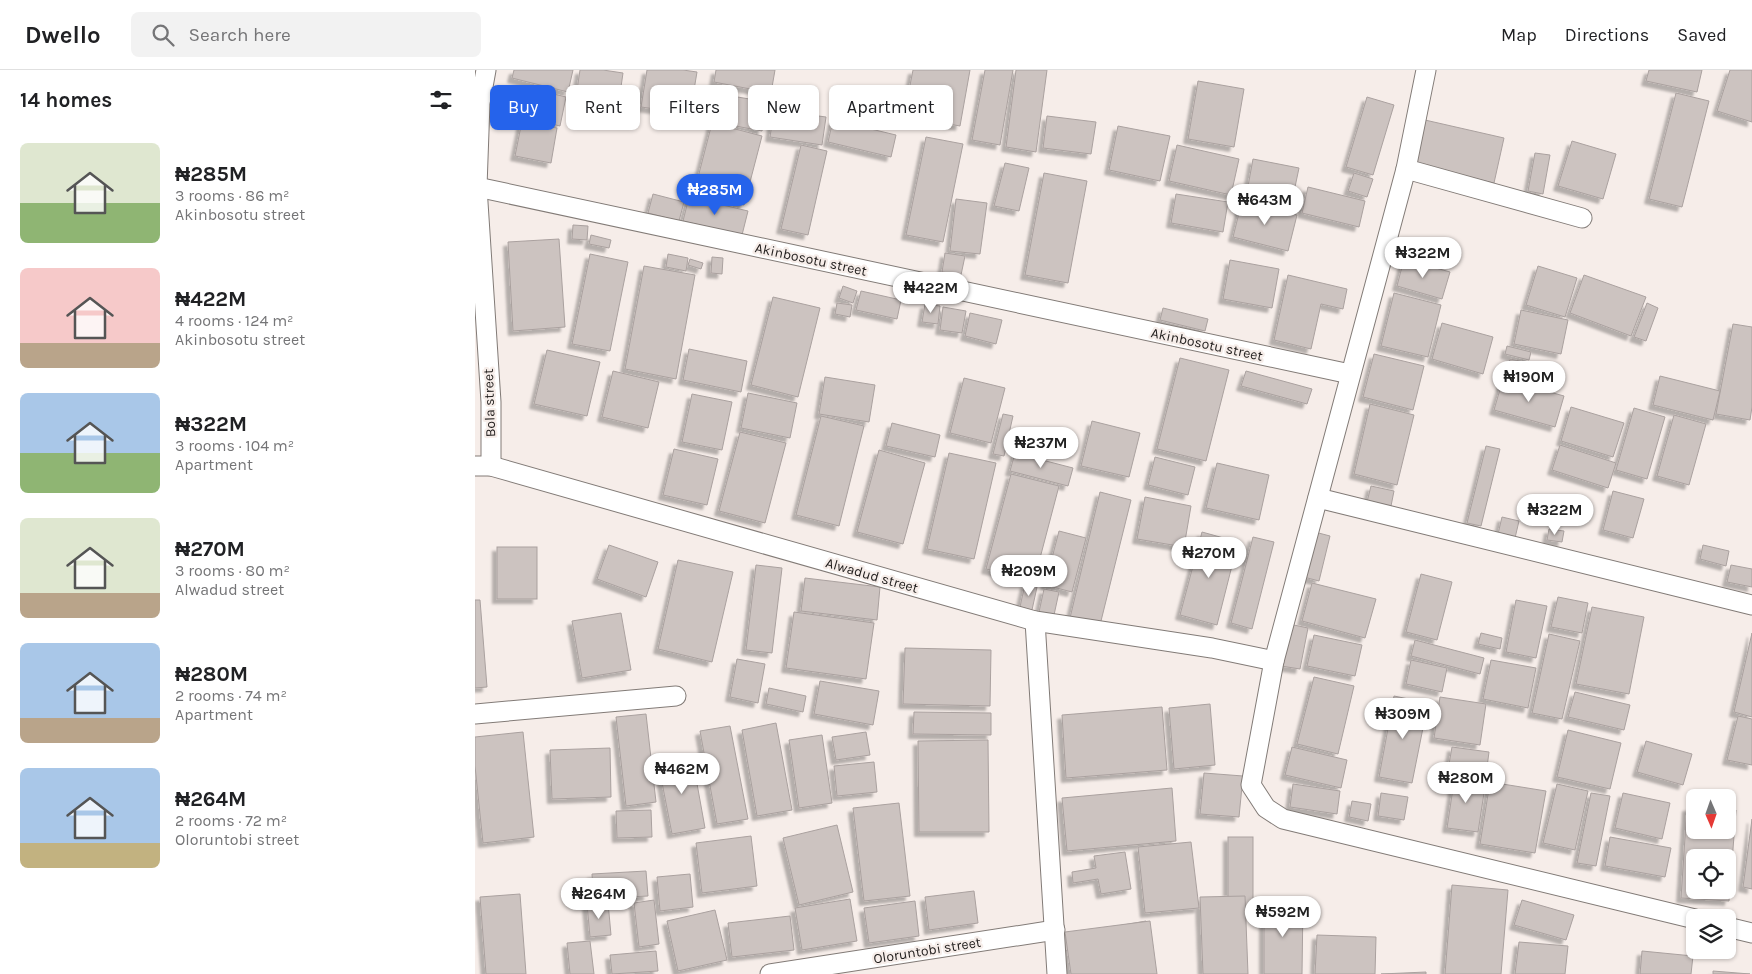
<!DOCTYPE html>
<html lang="en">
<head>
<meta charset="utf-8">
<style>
  :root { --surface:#fff; --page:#f2f2f2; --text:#202124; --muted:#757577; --line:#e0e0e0; --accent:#2563eb }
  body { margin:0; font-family:Karla,sans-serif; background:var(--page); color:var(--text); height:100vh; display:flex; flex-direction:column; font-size:19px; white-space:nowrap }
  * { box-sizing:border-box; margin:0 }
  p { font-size:16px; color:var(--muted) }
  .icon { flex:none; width:28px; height:28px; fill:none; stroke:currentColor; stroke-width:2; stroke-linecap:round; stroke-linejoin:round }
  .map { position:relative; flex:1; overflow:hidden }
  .sheet { display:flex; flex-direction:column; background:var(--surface); width:475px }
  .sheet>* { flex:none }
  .hud { position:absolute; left:15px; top:15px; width:475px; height:45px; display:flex; gap:10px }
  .needle { width:32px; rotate:178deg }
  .buttons { position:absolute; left:1211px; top:719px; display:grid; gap:10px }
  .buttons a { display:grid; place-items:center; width:50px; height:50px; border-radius:8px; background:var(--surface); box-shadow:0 1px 4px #0004; font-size:25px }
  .price { position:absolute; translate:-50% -42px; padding:0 11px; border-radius:18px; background:#fff; color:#222; font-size:16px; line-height:32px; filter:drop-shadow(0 1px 2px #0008) }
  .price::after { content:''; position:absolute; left:50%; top:30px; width:15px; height:11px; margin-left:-8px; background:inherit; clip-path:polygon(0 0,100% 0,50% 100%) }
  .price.current { background:var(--accent); color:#fff }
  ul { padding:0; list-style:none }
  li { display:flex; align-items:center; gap:15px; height:125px; padding:0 20px }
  li span { display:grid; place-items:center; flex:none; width:140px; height:100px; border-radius:8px; color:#555 }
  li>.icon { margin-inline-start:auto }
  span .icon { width:60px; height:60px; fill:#fffc; stroke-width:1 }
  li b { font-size:21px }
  h2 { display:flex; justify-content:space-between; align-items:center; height:60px; padding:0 20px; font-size:21px }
  .pill { padding:0 18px; border-radius:8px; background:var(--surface); box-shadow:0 1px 4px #0004; font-size:18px; line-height:45px }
  .pill.current { background:var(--accent); color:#fff }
  header { display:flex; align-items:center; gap:30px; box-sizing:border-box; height:70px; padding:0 25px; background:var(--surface); border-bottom:1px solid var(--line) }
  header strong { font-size:24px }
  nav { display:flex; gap:28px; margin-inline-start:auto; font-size:18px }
  .search { width:350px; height:45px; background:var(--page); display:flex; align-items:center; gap:12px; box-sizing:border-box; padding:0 18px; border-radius:8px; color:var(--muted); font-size:19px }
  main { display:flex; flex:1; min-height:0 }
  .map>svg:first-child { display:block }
  .building { fill:#ccc3c0; stroke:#aaa19f; fill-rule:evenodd; filter:url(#shadow) }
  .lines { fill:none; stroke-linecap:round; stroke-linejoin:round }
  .street-casing { stroke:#827b77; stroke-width:21 }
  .street { stroke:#fff; stroke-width:19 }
  .labels { text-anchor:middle; stroke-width:4.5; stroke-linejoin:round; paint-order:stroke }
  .street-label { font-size:14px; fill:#201d1c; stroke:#f6ede9 }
</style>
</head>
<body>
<header>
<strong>Dwello</strong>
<div class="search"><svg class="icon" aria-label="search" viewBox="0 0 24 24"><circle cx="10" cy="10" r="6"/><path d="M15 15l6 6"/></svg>Search here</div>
<nav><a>Map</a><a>Directions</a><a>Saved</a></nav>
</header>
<main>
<section class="sheet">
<h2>14 homes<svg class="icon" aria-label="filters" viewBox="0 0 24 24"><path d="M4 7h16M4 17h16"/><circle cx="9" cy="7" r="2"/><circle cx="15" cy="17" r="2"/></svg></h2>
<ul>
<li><span style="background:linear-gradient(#dfe7d0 60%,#8fb573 0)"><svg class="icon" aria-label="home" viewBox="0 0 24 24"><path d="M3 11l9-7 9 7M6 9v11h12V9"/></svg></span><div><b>₦285M</b><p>3 rooms · 86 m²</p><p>Akinbosotu street</p></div></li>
<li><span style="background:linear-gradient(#f6c9c9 75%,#b9a48a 0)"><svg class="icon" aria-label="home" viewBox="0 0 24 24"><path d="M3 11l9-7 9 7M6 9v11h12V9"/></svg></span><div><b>₦422M</b><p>4 rooms · 124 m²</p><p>Akinbosotu street</p></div></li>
<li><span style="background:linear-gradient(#a9c7e8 60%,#8fb573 0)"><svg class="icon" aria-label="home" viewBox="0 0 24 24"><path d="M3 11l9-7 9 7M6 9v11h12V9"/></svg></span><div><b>₦322M</b><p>3 rooms · 104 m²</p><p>Apartment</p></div></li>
<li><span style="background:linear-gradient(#dfe7d0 75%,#b9a48a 0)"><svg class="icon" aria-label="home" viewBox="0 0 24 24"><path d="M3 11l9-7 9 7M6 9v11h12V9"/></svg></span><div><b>₦270M</b><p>3 rooms · 80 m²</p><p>Alwadud street</p></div></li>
<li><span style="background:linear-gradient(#a9c7e8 75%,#b9a48a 0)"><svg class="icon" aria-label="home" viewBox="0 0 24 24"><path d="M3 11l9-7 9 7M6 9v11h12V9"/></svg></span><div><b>₦280M</b><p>2 rooms · 74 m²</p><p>Apartment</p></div></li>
<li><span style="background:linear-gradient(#a9c7e8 75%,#c2b280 0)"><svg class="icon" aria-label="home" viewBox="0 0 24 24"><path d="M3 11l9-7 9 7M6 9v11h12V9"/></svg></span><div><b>₦264M</b><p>2 rooms · 72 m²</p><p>Oloruntobi street</p></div></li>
</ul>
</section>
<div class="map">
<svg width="1277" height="904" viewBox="0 0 1277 904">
  <defs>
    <filter id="shadow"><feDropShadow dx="-4.5" dy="4.5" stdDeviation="1" flood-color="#0004"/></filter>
  </defs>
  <rect width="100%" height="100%" fill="#f6ede9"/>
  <!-- building -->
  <g class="building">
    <polygon points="39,0 98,0 93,22 37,8"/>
    <polygon points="105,0 128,0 148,3 142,45 99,40"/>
    <polygon points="172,0 208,0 222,2 215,44 166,37"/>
    <polygon points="241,0 300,0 296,23 239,12"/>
    <polygon points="438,0 495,0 485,56 429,46"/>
    <polygon points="510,0 538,0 525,75 497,70"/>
    <polygon points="541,0 572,0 561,82 531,77"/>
    <polygon points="1174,0 1227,0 1222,22 1171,11"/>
    <polygon points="1255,0 1277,0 1277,52 1242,41"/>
    <polygon points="723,11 769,19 759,77 713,69"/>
    <polygon points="54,18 91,27 85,56 47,47"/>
    <polygon points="239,23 292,32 287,61 234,51"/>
    <polygon points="1201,23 1234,31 1207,137 1174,129"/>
    <polygon points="892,27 919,35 898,105 871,97"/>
    <polygon points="299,40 351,47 347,75 295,67"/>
    <polygon points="572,46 621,52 616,84 568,78"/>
    <polygon points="358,50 421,65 416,87 353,72"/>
    <polygon points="950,50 1029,68 1019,113 940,95"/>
    <polygon points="47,51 82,58 76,93 40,86"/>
    <polygon points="237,53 287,66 269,135 219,123"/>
    <polygon points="643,56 695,66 685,111 634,100"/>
    <polygon points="451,67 488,74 468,172 431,165"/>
    <polygon points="1097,71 1141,84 1128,129 1083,116"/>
    <polygon points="326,75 352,81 333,165 306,159"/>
    <polygon points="702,75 764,89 756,125 694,111"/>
    <polygon points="1060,83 1075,85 1068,124 1053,121"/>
    <polygon points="778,89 824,98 816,136 771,127"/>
    <polygon points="530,93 554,98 544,141 519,136"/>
    <polygon points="569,103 612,111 593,213 550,205"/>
    <polygon points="879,103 898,109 892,127 873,121"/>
    <polygon points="833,117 890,131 884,157 827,143"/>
    <polygon points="178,124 209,132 204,151 173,143"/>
    <polygon points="701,124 753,132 748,162 696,153"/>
    <polygon points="214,127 273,141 267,165 208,151"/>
    <polygon points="481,129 512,133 505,184 475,181"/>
    <polygon points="767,131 822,145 813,181 758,167"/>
    <polygon points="98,155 113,156 112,170 97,169"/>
    <polygon points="116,165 136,170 134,178 114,174"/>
    <polygon points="84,169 90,257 38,261 33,172"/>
    <polygon points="470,183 490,186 486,205 467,202"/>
    <polygon points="115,184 153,192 135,281 97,274"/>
    <polygon points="193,184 213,188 211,201 191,197"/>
    <polygon points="237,187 248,188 247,204 236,203"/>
    <polygon points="215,189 228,193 226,199 213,195"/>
    <polygon points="929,189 975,202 967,229 922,216"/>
    <polygon points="755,190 804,199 797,238 748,229"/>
    <polygon points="169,196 220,205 201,309 150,299"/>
    <polygon points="1063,196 1102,208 1090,247 1051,235"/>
    <polygon points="813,205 872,219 868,239 846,234 836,279 799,270"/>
    <polygon points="1109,205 1171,227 1156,266 1095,243"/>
    <polygon points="368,216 382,221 378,233 364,228"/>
    <polygon points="386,221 426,230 422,249 381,240"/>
    <polygon points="919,223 966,235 953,287 906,276"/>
    <polygon points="298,227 345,238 323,327 276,315"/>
    <polygon points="362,233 377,235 375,247 360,244"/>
    <polygon points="1172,233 1183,238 1171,271 1159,267"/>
    <polygon points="450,234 465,236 463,254 447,252"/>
    <polygon points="468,237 491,241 487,263 465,260"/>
    <polygon points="688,238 733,249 730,261 685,250"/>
    <polygon points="1046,240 1093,250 1086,284 1039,274"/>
    <polygon points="495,243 527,250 521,274 490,266"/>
    <polygon points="967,253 1018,267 1008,304 957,289"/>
    <polygon points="1258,254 1277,257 1277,337 1275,350 1241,344"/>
    <polygon points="1032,276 1056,282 1054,290 1030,284"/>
    <polygon points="214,279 272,291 266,322 208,310"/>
    <polygon points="72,280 125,292 112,346 59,334"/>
    <polygon points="899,284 949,296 938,340 888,327"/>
    <polygon points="705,288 754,300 731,391 682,379"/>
    <polygon points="1035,289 1050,292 1047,305 1032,301"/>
    <polygon points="138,301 184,312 173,358 127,347"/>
    <polygon points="771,301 837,319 832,334 766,316"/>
    <polygon points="1185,306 1245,321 1238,350 1178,335"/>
    <polygon points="350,307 400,315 394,352 344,344"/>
    <polygon points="489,308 530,318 516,373 475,363"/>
    <polygon points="1028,309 1089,326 1080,357 1019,340"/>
    <polygon points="273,323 322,333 315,368 266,358"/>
    <polygon points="217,324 257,332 247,380 207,372"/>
    <polygon points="895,334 939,345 922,415 879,404"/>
    <polygon points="1096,337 1149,353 1138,387 1086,371"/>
    <polygon points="1159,338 1190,347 1172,409 1141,400"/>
    <polygon points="528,344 538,346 529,386 518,384"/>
    <polygon points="1199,345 1231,354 1214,415 1182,406"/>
    <polygon points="346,346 389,356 364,456 321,445"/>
    <polygon points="617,351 665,363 654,407 606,396"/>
    <polygon points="417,353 465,365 460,387 411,376"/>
    <polygon points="265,362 311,373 290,453 244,441"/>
    <polygon points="1085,375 1141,393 1133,418 1077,400"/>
    <polygon points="1011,376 1025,379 1006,456 992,453"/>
    <polygon points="199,379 243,389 232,435 188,425"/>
    <polygon points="404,380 450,393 428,474 382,462"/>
    <polygon points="474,383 521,393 499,489 452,479"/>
    <polygon points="540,383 598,398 593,416 535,401"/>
    <polygon points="680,387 720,397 713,425 673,415"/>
    <polygon points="742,393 794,405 784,450 731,438"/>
    <polygon points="536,404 584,416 559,511 511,499"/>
    <polygon points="896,416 919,421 915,441 891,436"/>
    <polygon points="1138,421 1169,429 1158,468 1128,460"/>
    <polygon points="625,422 656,430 625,555 595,548"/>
    <polygon points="670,427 716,436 709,477 662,469"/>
    <polygon points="1027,447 1044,451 1040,468 1023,464"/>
    <polygon points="1074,459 1089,461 1087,472 1072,470"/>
    <polygon points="584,461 611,468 597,522 570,515"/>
    <polygon points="836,461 855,466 844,511 825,506"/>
    <polygon points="727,462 763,472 742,555 705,545"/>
    <polygon points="778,467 799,472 777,559 756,553"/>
    <polygon points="134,475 183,492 171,527 122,509"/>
    <polygon points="1228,475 1254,481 1251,496 1225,489"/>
    <rect x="22" y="477" width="40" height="52"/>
    <polygon points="203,490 258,502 237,592 183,579"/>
    <polygon points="281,495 307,498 297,583 271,580"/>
    <polygon points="1256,495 1277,499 1277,517 1252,512"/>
    <polygon points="946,504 977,512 962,570 931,562"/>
    <polygon points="330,508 405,517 402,550 326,541"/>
    <polygon points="837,513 901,529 890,568 827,551"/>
    <polygon points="550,514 562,517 557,540 545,537"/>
    <polygon points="569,519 584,522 579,545 564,542"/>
    <polygon points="1083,527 1113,533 1107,563 1076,557"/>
    <polygon points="0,530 5,530 12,617 0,618"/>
    <polygon points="1041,530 1072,536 1061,588 1031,582"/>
    <polygon points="1117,537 1169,547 1154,624 1101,614"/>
    <polygon points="319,542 399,553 391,609 311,598"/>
    <polygon points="146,543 156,600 107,608 97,551"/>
    <polygon points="814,554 833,558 825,599 806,596"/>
    <polygon points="1006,563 1027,568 1025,579 1003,574"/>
    <polygon points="1277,563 1277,647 1259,642"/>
    <polygon points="1074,564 1105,571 1087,649 1057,643"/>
    <polygon points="839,565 887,575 880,606 832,596"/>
    <polygon points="940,570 1009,588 1005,604 936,586"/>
    <polygon points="430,578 516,580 515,636 428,634"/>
    <polygon points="262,589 290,594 283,633 255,627"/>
    <polygon points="936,590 972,598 967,622 931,614"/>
    <polygon points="1016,590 1061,598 1053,638 1008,629"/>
    <polygon points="839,607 879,616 863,684 822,674"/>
    <polygon points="345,611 404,621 398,655 339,644"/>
    <polygon points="294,618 331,626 328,642 291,634"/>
    <polygon points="1100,622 1155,635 1149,660 1093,647"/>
    <polygon points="919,626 953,633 937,713 904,707"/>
    <polygon points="965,627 1011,634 1005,675 959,668"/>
    <polygon points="735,634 740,695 699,699 694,638"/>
    <polygon points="687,637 692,700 591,708 587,645"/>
    <polygon points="439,642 516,643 516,665 438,664"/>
    <polygon points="171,644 181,732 151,736 141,647"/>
    <polygon points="1263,646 1277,649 1277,695 1252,690"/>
    <polygon points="301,653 317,740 282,746 267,660"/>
    <polygon points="255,656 273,749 242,754 225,661"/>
    <polygon points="1093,660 1146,673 1135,719 1082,707"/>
    <polygon points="48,662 59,767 8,773 0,696 0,667"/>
    <polygon points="391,662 395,685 361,690 357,667"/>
    <polygon points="347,665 357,733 324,738 314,670"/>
    <polygon points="513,670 514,762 444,762 443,671"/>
    <polygon points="1171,671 1217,684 1208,715 1162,702"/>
    <polygon points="817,677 872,690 866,718 810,705"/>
    <polygon points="977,677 1014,682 1011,705 973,700"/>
    <polygon points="135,678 136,727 77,729 75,680"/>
    <polygon points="217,686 230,758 197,764 183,692"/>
    <polygon points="399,692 402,722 362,726 359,696"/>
    <polygon points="729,703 768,706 764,747 725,744"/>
    <polygon points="980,705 1011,710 1003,762 972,758"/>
    <polygon points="1015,712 1071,721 1060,783 1005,774"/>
    <polygon points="818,714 865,721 862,744 815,737"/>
    <polygon points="1082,714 1113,721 1100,780 1068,773"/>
    <polygon points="697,718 701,771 592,781 587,728"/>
    <polygon points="906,723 933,727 929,750 903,746"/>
    <polygon points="1116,723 1135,726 1121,796 1102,793"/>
    <polygon points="1148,723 1195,733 1187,769 1140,758"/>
    <polygon points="877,731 896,734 893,751 874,747"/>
    <polygon points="424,733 435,826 389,831 378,738"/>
    <path d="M1212 737H1220V760H1252V740H1261L1254 831 1206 828ZM1220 788H1252V820H1220Z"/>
    <polygon points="176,740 177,767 142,768 141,741"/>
    <polygon points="1277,749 1277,819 1268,817"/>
    <polygon points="362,755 378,822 324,835 308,768"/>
    <polygon points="276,766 282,816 227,823 221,773"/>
    <rect x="753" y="767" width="25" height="69"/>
    <polygon points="1135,767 1196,778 1190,807 1130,796"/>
    <polygon points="716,772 724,838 670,843 663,777"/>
    <polygon points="650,782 656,819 626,824 623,809 598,813 597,802 621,798 619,786"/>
    <polygon points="171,801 173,826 118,829 117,804"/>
    <polygon points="215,804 218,837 185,841 182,807"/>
    <polygon points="977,815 1033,820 1026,904 970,904"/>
    <polygon points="499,821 503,853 454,860 450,827"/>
    <polygon points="45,824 51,904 11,904 5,827"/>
    <polygon points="770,826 773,904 728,904 725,827"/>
    <polygon points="375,829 382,871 327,880 320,838"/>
    <polygon points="179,830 184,874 164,877 159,833"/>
    <polygon points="1047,830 1099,845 1091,870 1039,855"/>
    <polygon points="440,831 444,866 394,873 389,838"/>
    <polygon points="133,832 136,865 115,867 112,834"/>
    <polygon points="789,832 828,832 827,904 789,904"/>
    <polygon points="240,840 252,890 203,901 192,851"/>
    <polygon points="315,846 319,880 257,887 253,853"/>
    <polygon points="671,851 673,866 588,881 586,866"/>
    <polygon points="675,851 682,904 596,904 590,862"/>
    <polygon points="842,865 901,867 900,904 840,904"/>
    <polygon points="115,871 119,904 95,904 92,873"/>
    <polygon points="1044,872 1093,876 1090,904 1040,904"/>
    <polygon points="181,881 183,901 137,904 135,885"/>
    <polygon points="1167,881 1218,886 1216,904 1165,904"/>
    <polygon points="1238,901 1275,904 1238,904"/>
    <polygon points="951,902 951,904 906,904"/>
  </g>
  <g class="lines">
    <!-- street casing -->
    <g class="street-casing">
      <g id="street">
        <polyline points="11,0 5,33 2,117 16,332 16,396"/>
        <polyline points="951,0 931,99 799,591 776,715 791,738 808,749 1220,849"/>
        <polyline points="931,99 1107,148"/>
        <polyline points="2,117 875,304"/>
        <polyline points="0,396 16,396 560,551 737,578 799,591"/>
        <polyline points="843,428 1277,535"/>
        <polyline points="560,551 582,904"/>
        <polyline points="0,644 201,626"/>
        <polyline points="1252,857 1277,863"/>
        <polyline points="295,904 580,860"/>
      </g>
    </g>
    <!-- street -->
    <use href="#street" class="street"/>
  </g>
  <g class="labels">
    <!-- street labels -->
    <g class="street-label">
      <text transform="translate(336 189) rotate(12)" y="5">Akinbosotu street</text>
      <text transform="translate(732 274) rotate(12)" y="5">Akinbosotu street</text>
      <text transform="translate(14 333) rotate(-92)" y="5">Bola street</text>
      <text transform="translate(397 505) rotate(16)" y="5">Alwadud street</text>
      <text transform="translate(452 880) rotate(-9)" y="5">Oloruntobi street</text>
    </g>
  </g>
</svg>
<div class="buttons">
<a><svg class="needle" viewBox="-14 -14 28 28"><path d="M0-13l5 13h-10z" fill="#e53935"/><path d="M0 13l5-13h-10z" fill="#757577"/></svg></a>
<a><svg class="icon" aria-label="locate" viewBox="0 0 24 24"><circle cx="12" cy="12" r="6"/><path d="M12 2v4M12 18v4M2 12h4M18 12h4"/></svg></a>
<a><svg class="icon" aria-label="layers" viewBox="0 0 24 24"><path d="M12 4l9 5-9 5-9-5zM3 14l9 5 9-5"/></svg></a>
</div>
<b class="price current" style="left:240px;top:146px">₦285M</b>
<b class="price" style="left:790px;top:156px">₦643M</b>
<b class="price" style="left:948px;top:209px">₦322M</b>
<b class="price" style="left:456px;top:244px">₦422M</b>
<b class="price" style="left:1054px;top:333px">₦190M</b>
<b class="price" style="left:566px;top:399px">₦237M</b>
<b class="price" style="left:1080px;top:466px">₦322M</b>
<b class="price" style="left:734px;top:509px">₦270M</b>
<b class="price" style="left:554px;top:527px">₦209M</b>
<b class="price" style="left:928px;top:670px">₦309M</b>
<b class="price" style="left:207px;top:725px">₦462M</b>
<b class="price" style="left:991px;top:734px">₦280M</b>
<b class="price" style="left:124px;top:850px">₦264M</b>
<b class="price" style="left:808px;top:868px">₦592M</b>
<div class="hud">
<a class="pill current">Buy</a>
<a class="pill">Rent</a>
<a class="pill">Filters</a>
<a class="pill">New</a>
<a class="pill">Apartment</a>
</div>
</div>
</main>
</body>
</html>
